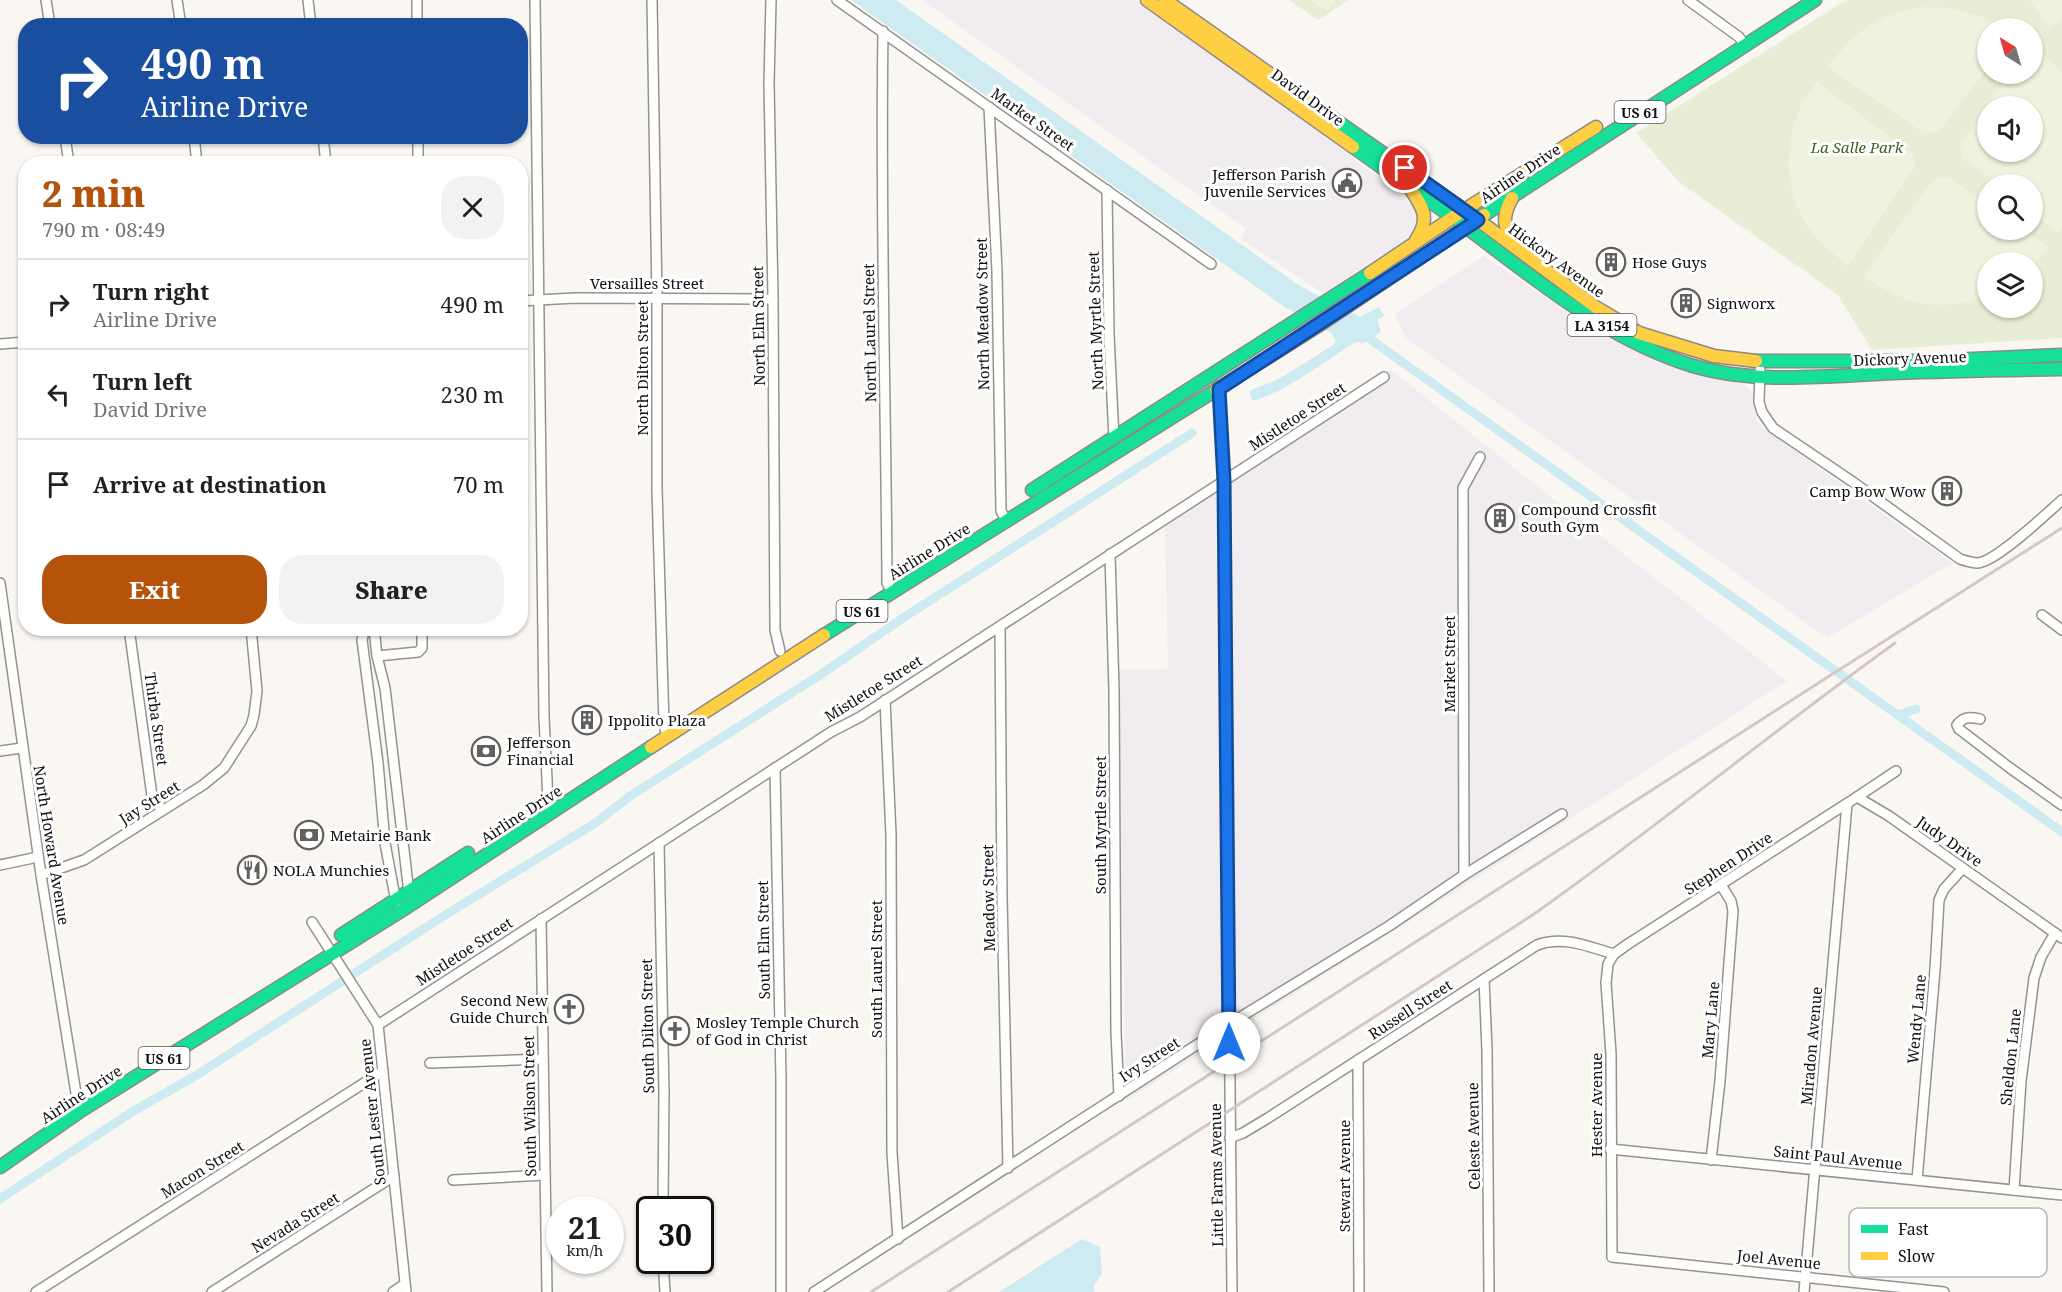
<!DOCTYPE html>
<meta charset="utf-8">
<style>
:root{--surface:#fff;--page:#f2f2f2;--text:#202124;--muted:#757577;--line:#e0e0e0;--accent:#b45309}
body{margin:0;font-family:"Noto Serif",serif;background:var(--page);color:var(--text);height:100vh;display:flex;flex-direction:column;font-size:22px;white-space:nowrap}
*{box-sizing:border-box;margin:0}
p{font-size:20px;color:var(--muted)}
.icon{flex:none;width:33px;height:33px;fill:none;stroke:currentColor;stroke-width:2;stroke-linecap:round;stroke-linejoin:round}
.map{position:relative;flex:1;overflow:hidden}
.panel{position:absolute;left:18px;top:156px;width:510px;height:480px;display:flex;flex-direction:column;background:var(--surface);border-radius:24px;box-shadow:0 2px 4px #0004}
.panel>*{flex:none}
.banner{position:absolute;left:18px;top:18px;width:510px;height:126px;border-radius:24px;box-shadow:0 2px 4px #0004;background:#1a4fa0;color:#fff;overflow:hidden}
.needle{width:39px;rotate:323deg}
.fabs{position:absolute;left:1977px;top:18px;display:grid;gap:12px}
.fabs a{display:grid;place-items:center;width:66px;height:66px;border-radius:50%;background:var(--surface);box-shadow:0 2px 4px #0004;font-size:30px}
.speed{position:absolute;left:546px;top:1196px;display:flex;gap:12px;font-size:30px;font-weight:700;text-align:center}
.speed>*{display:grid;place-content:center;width:78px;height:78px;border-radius:50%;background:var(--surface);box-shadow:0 2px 4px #0004;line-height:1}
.speed small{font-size:15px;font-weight:400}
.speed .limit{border:3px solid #111;border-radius:9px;background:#fff;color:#111}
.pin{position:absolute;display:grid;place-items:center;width:51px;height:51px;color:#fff;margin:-26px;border:3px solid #fff;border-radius:50%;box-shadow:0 2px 6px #0007}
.me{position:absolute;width:66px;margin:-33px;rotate:0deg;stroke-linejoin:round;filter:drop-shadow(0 0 4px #0008)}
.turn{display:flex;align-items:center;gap:21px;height:126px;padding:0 24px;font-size:27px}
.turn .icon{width:78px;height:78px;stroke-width:2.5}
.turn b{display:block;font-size:42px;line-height:51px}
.round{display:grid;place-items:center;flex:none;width:63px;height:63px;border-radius:24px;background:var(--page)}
.head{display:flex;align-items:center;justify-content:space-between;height:102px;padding:0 24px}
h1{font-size:36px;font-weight:800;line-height:45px;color:var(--accent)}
.primary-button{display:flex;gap:12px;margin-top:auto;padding:12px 24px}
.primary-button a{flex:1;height:69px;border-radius:24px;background:var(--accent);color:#fff;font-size:24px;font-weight:800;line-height:69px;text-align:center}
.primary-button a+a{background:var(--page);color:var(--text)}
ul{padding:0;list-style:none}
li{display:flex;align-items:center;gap:18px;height:90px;padding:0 24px;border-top:2px solid var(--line)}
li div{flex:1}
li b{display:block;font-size:22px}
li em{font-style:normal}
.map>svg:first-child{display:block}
</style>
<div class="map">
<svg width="2062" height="1292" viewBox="0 0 2062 1292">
<rect width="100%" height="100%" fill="#faf7f3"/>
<g fill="#f1ecef">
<path d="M922,0H1135L1332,141L1414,207L1421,218L1411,237L1323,293L1241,239L1246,229Z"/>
<path d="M1484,256L1584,323L1616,341L1669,363L1741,382L1749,388L1753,394L1754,413L1758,423L1767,431L1952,563L1827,638L1406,338L1395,314Z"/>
<path d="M1390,369L1557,502L1787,681L1126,1101L1118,670L1168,669L1165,514Z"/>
</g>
<g fill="#e8edd5" fill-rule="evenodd">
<path d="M1289,0H1349L1318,20Z"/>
<path d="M1846,0H2062V338L1872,350L1838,295L1678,181L1636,133ZM1988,28H2032V74H1988ZM1988,106H2032V152H1988ZM1988,184H2032V230H1988ZM1988,262H2032V308H1988Z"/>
</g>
<g fill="#f0f2df" fill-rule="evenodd">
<path d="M1311,0H1335L1327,11Z"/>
<path d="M2030,0H2062V20L2049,29Z"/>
<path d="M1923,7C1957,8 1974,11 2003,28H1988L1987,69L1939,131L1925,134L1828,67C1858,28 1875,16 1923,7Z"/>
<path d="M2033,46L2052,61L2062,73V227L2059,233L2033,212L2032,184H1997L1963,158L1960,145L2009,74H2032ZM2032,106V152H1988V106Z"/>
<path d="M1817,82L1914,155L1915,166L1848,266C1836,256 1824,247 1814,235C1785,200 1782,149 1800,109C1804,99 1812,90 1817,82Z"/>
<path d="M1948,177L1987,204L1988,230H2024L2049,247L2033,265L2032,262H1988L1987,295C1936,314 1909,304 1863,277L1933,179Z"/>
</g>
<g fill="#cdebf1">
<path d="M851,0H896L1300,286L1360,317L1379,307L1384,316L1377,320L1381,332L1362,344L1358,342C1348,345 1342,351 1333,357C1308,373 1281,393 1253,401L1249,391L1279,379L1333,345L1336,341L1331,333L1286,308Z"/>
<path d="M1082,1239L1100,1247L1102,1274L1094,1286V1292H999Z"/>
</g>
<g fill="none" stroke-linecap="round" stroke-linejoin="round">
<g stroke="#cdebf1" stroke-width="9">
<path d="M1360,332L2062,832"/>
<path d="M1897,715L1916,709"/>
<path d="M0,1199L135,1110L192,1078L442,917L597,822L630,796L820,675L906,616L1192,433"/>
</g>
<g stroke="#949391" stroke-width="12">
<g id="street">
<path d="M46,0L50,26"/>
<path d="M177,0L181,26"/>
<path d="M308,0L311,26"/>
<path d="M417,0V26"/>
<path d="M535,0L544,717L548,801L551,811"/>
<path d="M652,0L657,298V489L664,725L667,736"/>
<path d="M771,0L769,83L773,299L775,630L780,651"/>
<path d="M837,0L1211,264"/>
<path d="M1688,0L1739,37L1745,45"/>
<path d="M883,31C880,215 886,399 887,583L892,592"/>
<path d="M989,107L997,271L1001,511L1006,520"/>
<path d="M65,136L69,164"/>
<path d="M194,136L197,164"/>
<path d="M323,136L326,164"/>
<path d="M418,136V164"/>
<path d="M1107,190L1109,335L1114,439"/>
<path d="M520,301L575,298L773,299"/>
<path d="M0,344L26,342"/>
<path d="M1760,370L1759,402L1762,412L1773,428L1853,482L1960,559C1966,561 1972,563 1978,563C1997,561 2046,514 2062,500"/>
<path d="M1218,386L1224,481L1232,1292"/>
<path d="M1110,554L1114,690L1116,1033L1119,1096"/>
<path d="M0,583L41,875L79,1112"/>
<path d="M2042,615L2062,630"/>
<path d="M1000,627L1002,897L1008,1168"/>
<path d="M129,628L152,796L162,810"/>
<path d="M365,628L362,640L378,763L385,843L396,902"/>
<path d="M374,628L377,656L385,688L409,893"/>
<path d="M377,656L418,652L422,648V628"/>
<path d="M885,700L891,835L892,1153L898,1239"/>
<path d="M1980,719C1971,717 1964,716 1957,725L1959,729L2010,768L2062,805"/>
<path d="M0,751L22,748"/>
<path d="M775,768L781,1080V1292"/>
<path d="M1896,771L1857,797L1889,816L2062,938"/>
<path d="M1857,797L1628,944L1614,954L1608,964L1606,983L1611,1054L1612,1257L1944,1292"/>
<path d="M659,843L664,1092L663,1209"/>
<path d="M0,865L38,857"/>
<path d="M41,875L84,860L203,785L224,768L251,726L254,715L257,691L251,628"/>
<path d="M1464,875L1463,488L1480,457"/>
<path d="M541,919L547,1292"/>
<path d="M312,922L378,1025L406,1292"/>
<path d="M1484,979L1487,1050L1489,1292"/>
<path d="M378,1025L831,732L860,717L1384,377"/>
<path d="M1358,1060L1359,1292"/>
<path d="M430,1063L543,1059"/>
<path d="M1230,1138L1243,1133L1268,1118L1537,945C1564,935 1589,947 1614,954"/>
<path d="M1610,1149L2062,1195"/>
<path d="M1711,1160L1720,1081L1733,911L1731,901L1721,885"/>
<path d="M453,1180L545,1175"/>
<path d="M1917,1180L1935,970L1939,900L1944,889L1963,868"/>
<path d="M2014,1190L2021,1081L2034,978L2041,957L2055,933"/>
<path d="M663,1260L665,1292"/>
<path d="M36,1292L383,1071"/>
<path d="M212,1292L394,1176"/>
<path d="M393,1292L405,1284"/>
<path d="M814,1292L1229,1024L1389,926L1464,875L1562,814"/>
<path d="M1804,1292L1847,804"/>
</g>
</g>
<g stroke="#8b8a88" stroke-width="15">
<g id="fast">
<path d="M1334,119L1464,210"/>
<path d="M1353,147L1452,217"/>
<path d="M1484,215L1815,0"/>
<path d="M1459,222C1532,276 1602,337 1690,365C1755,385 1827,376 1894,373C1950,371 2006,370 2062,369"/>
<path d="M1756,361H1929L2062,355"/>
<path d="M1032,490L1370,273"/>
<path d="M824,635L1216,390"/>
<path d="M341,935L468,853"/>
<path d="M0,1167L79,1112L401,911L651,747"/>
</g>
</g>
<g stroke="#8b8a88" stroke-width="15">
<g id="slow">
<path d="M1147,0L1353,147"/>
<path d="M1165,0L1334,119"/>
<path d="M1410,188C1423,208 1431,218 1416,240"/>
<path d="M1512,198C1498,223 1507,231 1522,252"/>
<path d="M1470,214L1597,308L1639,333L1714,356L1756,361"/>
<path d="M1370,273L1464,210L1596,127"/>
<path d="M1216,390L1318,326L1484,215"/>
<path d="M651,747L824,635"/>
</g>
</g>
<use href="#street" stroke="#fefefd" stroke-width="9"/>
<use href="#fast" stroke="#16e098" stroke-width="12"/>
<use href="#slow" stroke="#ffcf43" stroke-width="12"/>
<g stroke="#d5c7c9" stroke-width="3">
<path d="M871,1292L1820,682L2062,528"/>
<path d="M948,1292L1534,914C1657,827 1773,731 1895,643"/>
</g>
</g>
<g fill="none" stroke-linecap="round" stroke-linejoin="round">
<g stroke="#114b97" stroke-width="15">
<path id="route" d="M1229,1043L1224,481L1219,389L1478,220L1405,168"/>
</g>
<use href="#route" stroke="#1a73e8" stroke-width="10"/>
</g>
<defs>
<g id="civic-ring" transform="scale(1.5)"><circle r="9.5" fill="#fff" stroke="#61605e" stroke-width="1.5"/><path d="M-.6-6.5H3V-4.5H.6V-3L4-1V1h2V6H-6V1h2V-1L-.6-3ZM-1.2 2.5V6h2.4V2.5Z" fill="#61605e"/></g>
<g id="building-ring" transform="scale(1.5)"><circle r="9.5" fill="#fff" stroke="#61605e" stroke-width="1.5"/><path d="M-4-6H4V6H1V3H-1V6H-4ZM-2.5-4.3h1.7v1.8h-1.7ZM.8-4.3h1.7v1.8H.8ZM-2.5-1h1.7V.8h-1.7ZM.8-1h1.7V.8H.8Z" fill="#61605e"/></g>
<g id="bank-ring" transform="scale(1.5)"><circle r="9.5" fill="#fff" stroke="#61605e" stroke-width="1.5"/><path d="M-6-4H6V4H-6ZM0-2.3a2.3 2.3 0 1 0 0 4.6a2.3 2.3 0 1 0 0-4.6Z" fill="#61605e"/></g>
<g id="restaurant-ring" transform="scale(1.5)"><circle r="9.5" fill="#fff" stroke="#61605e" stroke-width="1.5"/><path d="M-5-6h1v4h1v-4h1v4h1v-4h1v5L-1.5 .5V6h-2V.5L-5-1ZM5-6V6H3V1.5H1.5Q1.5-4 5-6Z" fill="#61605e"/></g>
<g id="church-ring" transform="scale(1.5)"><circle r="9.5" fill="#fff" stroke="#61605e" stroke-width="1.5"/><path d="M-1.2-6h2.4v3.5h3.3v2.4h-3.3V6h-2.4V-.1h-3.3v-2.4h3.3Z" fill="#61605e"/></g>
</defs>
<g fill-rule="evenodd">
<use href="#civic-ring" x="1347" y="183"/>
<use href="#building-ring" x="1611" y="262"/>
<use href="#building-ring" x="1686" y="303"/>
<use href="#building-ring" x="1947" y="491"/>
<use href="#building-ring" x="1500" y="518"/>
<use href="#building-ring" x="587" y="720"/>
<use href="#bank-ring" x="486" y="751"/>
<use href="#bank-ring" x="309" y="835"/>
<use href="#restaurant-ring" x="252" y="870"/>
<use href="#church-ring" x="569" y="1009"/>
<use href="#church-ring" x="675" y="1031"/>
</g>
<g text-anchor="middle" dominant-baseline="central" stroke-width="6" stroke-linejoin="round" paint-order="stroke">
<g fill="#fff" stroke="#565656" stroke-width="1.5">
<rect x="1614.5" y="101" width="51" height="22" rx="4.5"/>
<rect x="1567.5" y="314" width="69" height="22" rx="4.5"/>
<rect x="836.5" y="600" width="51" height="22" rx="4.5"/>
<rect x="138.5" y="1047" width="51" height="22" rx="4.5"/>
</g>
<g font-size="14" font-weight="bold" fill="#0e0e0e">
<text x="1640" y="112">US 61</text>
<text x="1602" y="325">LA 3154</text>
<text x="862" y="611">US 61</text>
<text x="164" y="1058">US 61</text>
</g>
<g font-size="15" fill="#0e0e0e" stroke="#fff">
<text transform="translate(1308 97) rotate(36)">David Drive</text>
<text transform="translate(1033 119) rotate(35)">Market Street</text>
<text transform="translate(1520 173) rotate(-34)">Airline Drive</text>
<text transform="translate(1557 260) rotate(36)">Hickory Avenue</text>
<text x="647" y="283">Versailles Street</text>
<text transform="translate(982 314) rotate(-91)">North Meadow Street</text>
<text transform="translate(1095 321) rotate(-92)">North Myrtle Street</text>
<text transform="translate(758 326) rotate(-91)">North Elm Street</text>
<text transform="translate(869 333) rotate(-91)">North Laurel Street</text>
<text transform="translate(1910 358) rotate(-2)">Dickory Avenue</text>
<text transform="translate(642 368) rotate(-90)">North Dilton Street</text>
<text transform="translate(1297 416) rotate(-33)">Mistletoe Street</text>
<text transform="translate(929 551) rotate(-32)">Airline Drive</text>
<text transform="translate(1449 664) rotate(-90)">Market Street</text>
<text transform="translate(873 688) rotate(-32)">Mistletoe Street</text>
<text transform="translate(157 719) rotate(82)">Thirba Street</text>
<text transform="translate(149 802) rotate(-32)">Jay Street</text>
<text transform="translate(521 814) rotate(-33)">Airline Drive</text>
<text transform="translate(1100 825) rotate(-90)">South Myrtle Street</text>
<text transform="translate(1950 841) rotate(35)">Judy Drive</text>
<text transform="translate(52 845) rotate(81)">North Howard Avenue</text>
<text transform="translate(1728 863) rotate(-33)">Stephen Drive</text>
<text transform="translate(988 898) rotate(-91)">Meadow Street</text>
<text transform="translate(763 940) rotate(-91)">South Elm Street</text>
<text transform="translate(464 951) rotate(-33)">Mistletoe Street</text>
<text transform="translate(876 969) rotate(-90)">South Laurel Street</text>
<text transform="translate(1410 1009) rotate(-33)">Russell Street</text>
<text transform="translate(1916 1019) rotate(-85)">Wendy Lane</text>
<text transform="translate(1710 1020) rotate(-85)">Mary Lane</text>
<text transform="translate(647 1026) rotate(-91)">South Dilton Street</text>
<text transform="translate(1811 1046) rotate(-85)">Miradon Avenue</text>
<text transform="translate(2010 1057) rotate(-84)">Sheldon Lane</text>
<text transform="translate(1149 1059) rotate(-33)">Ivy Street</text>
<text transform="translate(81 1094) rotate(-33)">Airline Drive</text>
<text transform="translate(1596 1105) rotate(-90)">Hester Avenue</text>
<text transform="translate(529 1106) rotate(-91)">South Wilson Street</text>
<text transform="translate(372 1112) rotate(-96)">South Lester Avenue</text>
<text transform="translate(1473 1136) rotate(-91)">Celeste Avenue</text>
<text transform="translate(1838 1157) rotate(6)">Saint Paul Avenue</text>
<text transform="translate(202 1169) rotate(-32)">Macon Street</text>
<text transform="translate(1216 1175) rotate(-91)">Little Farms Avenue</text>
<text transform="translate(1344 1176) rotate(-90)">Stewart Avenue</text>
<text transform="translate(295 1222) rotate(-32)">Nevada Street</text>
<text transform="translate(1779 1259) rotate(6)">Joel Avenue</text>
</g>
<g font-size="15" font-style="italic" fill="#3c5f25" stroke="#fff">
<text x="1857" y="147">La Salle Park</text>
</g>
<g font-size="15" fill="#0e0e0e" stroke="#fff" text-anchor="start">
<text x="1326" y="174" text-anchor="end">Jefferson Parish<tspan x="1326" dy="17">Juvenile Services</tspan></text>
<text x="1632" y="262">Hose Guys</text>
<text x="1707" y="303">Signworx</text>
<text x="1926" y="491" text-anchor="end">Camp Bow Wow</text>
<text x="1521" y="509">Compound Crossfit<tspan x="1521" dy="17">South Gym</tspan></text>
<text x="608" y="720">Ippolito Plaza</text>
<text x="507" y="742">Jefferson<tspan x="507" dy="17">Financial</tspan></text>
<text x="330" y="835">Metairie Bank</text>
<text x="273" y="870">NOLA Munchies</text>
<text x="548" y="1000" text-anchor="end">Second New<tspan x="548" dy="17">Guide Church</tspan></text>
<text x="696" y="1022">Mosley Temple Church<tspan x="696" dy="17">of God in Christ</tspan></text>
</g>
</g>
<rect x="1849" y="1208" width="198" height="69" rx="9" fill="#fff" stroke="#b7b7b7" stroke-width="1.5"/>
<rect x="1861" y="1225" width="27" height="8" fill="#16e098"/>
<rect x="1861" y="1252" width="27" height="8" fill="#ffcf43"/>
<g font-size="16" fill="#0e0e0e">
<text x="1898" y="1235">Fast</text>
<text x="1898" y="1262">Slow</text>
</g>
</svg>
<div class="fabs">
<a><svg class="needle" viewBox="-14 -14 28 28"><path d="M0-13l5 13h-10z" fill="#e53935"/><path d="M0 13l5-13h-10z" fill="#757577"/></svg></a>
<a><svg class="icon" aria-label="sound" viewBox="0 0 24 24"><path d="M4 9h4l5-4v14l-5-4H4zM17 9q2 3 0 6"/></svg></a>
<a><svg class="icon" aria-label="search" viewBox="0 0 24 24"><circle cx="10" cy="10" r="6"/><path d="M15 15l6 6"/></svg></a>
<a><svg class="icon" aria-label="layers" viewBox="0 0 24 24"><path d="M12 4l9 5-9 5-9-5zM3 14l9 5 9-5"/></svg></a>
</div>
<div class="speed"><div>21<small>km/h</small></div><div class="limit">30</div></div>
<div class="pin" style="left:1405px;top:168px;background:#d93025"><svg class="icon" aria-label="arrive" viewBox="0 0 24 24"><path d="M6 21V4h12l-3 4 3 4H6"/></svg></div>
<svg class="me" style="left:1229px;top:1043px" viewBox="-20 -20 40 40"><circle r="19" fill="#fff"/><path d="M0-13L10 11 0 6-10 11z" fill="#1a73e8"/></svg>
<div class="banner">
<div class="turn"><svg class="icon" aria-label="right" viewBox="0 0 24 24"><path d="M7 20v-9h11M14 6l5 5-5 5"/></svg><div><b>490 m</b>Airline Drive</div></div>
</div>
<section class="panel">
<div class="head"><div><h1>2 min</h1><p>790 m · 08:49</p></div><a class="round"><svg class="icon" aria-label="close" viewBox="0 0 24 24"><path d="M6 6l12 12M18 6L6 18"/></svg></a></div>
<ul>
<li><svg class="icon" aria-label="right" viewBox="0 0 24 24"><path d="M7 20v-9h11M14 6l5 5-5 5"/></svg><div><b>Turn right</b><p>Airline Drive</p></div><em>490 m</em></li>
<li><svg class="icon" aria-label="left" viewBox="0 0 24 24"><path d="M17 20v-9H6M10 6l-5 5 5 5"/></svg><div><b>Turn left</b><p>David Drive</p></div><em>230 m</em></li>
<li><svg class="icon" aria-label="arrive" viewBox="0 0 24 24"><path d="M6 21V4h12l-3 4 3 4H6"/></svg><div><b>Arrive at destination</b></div><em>70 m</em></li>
</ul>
<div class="primary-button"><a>Exit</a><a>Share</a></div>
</section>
</div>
